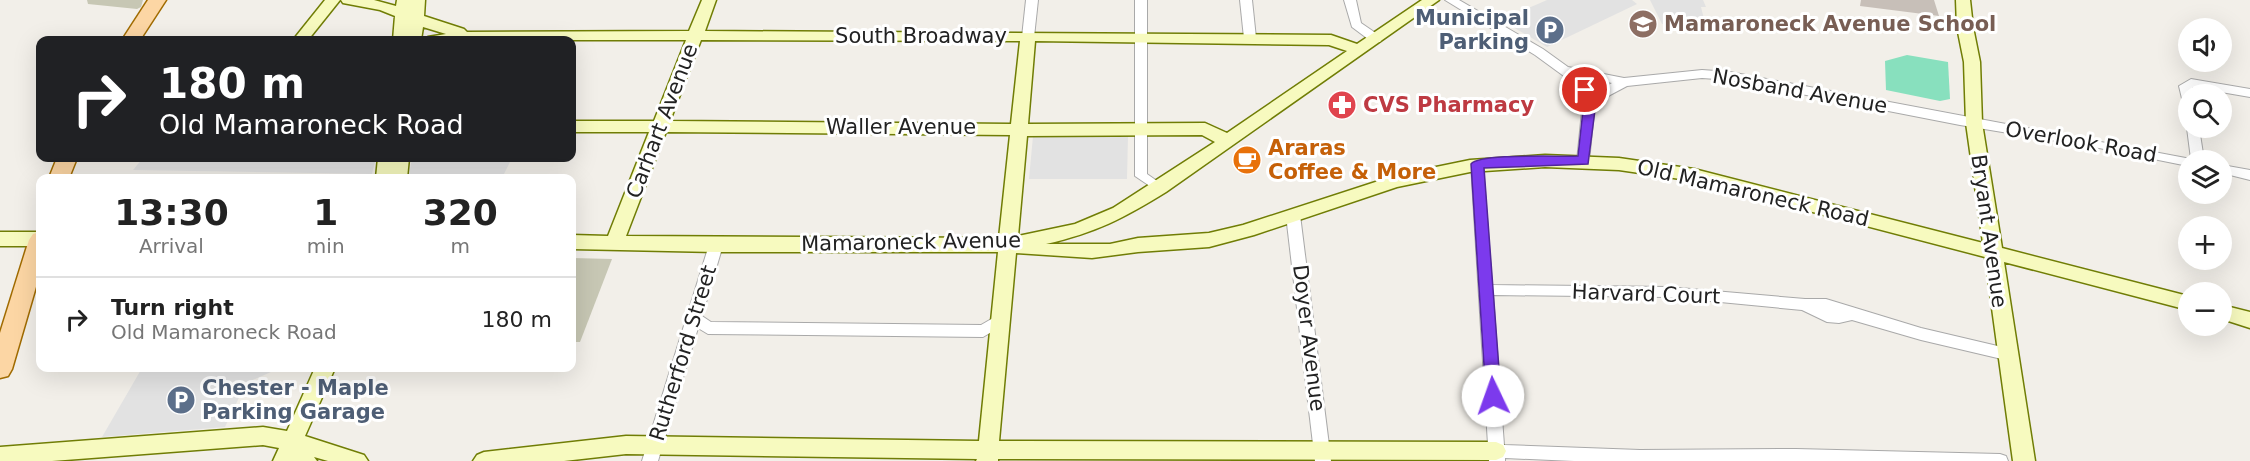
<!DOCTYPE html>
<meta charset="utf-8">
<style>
:root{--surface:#fff;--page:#f2f2f2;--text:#222;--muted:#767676;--line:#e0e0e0}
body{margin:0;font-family:"DejaVu Sans",sans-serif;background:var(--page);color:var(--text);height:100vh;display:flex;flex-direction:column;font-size:22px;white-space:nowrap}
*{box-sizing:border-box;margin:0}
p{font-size:20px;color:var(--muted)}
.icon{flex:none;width:33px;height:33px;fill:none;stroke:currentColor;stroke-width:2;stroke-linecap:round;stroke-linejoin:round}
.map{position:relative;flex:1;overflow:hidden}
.details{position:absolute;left:36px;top:174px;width:540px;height:198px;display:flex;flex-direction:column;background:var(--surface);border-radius:12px;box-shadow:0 6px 24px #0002}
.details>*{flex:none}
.banner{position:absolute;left:36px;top:36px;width:540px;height:126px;border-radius:12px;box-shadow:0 6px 24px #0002;background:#202124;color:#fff;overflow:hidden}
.buttons{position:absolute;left:2178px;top:18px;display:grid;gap:12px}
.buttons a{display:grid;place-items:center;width:54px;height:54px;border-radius:50%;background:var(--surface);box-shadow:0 6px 24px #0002;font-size:30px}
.pin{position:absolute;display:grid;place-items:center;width:51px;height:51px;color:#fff;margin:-26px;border:3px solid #fff;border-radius:50%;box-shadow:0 2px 6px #0007}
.me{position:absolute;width:66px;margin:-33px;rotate:357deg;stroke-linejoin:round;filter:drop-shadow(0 0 4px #0008)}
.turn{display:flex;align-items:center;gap:21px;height:126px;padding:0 24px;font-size:27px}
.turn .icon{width:78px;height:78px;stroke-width:2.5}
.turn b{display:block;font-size:42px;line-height:51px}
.eta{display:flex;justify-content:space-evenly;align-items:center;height:102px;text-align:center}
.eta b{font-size:36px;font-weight:700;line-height:42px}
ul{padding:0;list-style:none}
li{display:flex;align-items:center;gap:18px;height:84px;padding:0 24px;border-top:2px solid var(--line)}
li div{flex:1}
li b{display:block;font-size:22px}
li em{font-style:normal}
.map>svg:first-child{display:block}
</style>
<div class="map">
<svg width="2250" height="461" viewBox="0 0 2250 461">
<rect width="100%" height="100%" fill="#f2efe9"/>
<g fill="#c7c7b4">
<path d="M87,0H143L141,7L137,9L88,4Z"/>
<path d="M572,258L612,259L580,342H572Z"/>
</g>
<path fill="#88e0be" d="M1907,55L1948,62L1950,99L1940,101L1886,90L1885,61Z"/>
<g fill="#e2e2e2">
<path d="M1547,0H1632L1637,4L1547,47L1501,20Z"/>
<path d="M1650,0H1703L1706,7H1701L1705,23L1662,24Z"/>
<path d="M1033,136H1128L1127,179H1029Z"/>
<path d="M143,158H376L372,174L133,170Z"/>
<path d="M412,158H512L502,178H478L479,175H409Z"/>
<path d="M142,368H280L246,383L225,427L102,437Z"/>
</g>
<path fill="#c7bfb8" d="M1861,0H1934L1939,16L1860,6Z"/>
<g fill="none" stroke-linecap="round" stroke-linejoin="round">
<g stroke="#a9a9a9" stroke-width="2">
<g id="street">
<path d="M1026,0H1038L1034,37L1028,41L1022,37Z"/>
<path d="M1135,0H1147V174L1167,188L1160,193L1135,176Z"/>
<path d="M1240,0H1252L1256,38L1254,41L1250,42L1244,38Z"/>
<path d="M1344,0H1356L1361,23L1380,36L1382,39L1380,42H1372L1352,27Z"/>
<path d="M1445,0H1459L1543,49L1568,67L1624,78L1702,70L1730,72L2191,159L2187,128L2188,125V128H2199L2204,160H2188V166L2099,148L1960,125L1730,80L1702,78L1627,86L1595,103L1589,161L1583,165L1577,161L1583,101L1572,82L1535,55ZM1581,77L1612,83L1591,95Z"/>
<path d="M2191,79L2250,89V97L2192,87V94H2188V108L2184,107L2179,86Z"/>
<path d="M1477,160L1483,164L1492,285L1668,287L1805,299H1826L1921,328L2006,348L2011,350L2013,354L2011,358L2006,360L1921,340L1852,320L1839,323L1827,322L1802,310L1668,297L1493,295L1504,445L1640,450L1796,449L2000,454L2006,456L2008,461H1574L1505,458V461H1489L1471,164Z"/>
<path d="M2222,165L2250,170V180L2222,173Z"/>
<path d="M1293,210L1300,215L1331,461H1315L1286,215Z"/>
<path d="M716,240L723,245L702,316L711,322L981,325L1000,314L1005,316L1007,320L1005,324L983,337L708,334L698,328L658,461H642L709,245Z"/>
</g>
</g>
<g stroke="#707d05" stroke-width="3">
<g id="secondary">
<path d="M325,0H340L308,40H293Z"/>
<path d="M341,0H374L396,6L397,0H425L424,16L464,29L467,32L689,31L702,0H716L705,31L1331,35L1357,44L1422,0H1439L1166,192C1124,218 1095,233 1046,244H1110L1138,238L1209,233L1243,225L1397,175L1470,160L1545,155L1619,158L1694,169L1983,243L1966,123L1964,62L1957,27L1956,0H1970L1973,27L1980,62L1982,123L2002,248L2188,296V310L2004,262L2035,461H2013L1985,257L1694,181L1619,170L1545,167L1470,172L1397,187L1254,235L1209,247L1138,252L1092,258L1016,253L999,441L1496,442L1503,445L1506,451L1503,457L1496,460L998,459V461H976L977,459L626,454L564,461H473L477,455L484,452L626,436L979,441L998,252H716L572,249V235L608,236L649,132H572V121H654L686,40H426L428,37L446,34L423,27L421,40H393L395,16L380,10L343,3ZM701,40L1020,41L1011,124L670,121ZM1035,41L1329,45L1347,51L1227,133L1205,123L1028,124ZM666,132L1010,135L999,238L626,236ZM1202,135L1215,142L1113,208L1075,224L1018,236L1027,136Z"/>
<path d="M378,158H409L407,178H376Z"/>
<rect x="0" y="232" width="40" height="14"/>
<path d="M2222,305L2250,312V328L2222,319Z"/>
<path d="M315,368H335L305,436L364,455L368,461H328L314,457L317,461H273L279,448L263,445L52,461H0V447L263,427L287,431Z"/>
</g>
</g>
<g stroke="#a06b00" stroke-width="3">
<g id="primary">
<path d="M148,0H166L140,40H122Z"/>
<path d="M57,158H77L69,178H49Z"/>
<path d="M40,232V273L12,369L8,376L0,378V333L29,240L33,234Z"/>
</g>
</g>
<use href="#street" fill="#fff" fill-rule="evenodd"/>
<use href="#secondary" fill="#f7fabf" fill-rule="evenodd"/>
<use href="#primary" fill="#fcd6a4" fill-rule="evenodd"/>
</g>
<path fill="#7c3aed" stroke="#51269a" stroke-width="1.5" d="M1585,86L1591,90L1595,110L1588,164L1484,168L1501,396L1499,400L1493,402L1488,400L1486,396L1471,164C1480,153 1560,157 1578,156L1583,110L1579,90Z"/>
<defs>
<g id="school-disc" transform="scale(1.5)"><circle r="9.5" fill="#8d6e63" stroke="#fff"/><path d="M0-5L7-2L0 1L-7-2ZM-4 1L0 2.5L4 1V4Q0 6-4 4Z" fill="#fff"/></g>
<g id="parking-disc" transform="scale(1.5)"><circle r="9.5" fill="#5c6f8a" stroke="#fff"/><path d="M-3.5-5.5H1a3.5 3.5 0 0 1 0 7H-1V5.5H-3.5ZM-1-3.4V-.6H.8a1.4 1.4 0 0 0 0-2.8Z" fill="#fff"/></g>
<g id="pharmacy-disc" transform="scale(1.5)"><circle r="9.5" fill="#e0444e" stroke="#fff"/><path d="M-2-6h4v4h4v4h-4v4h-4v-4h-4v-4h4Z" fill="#fff"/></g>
<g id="cafe-disc" transform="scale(1.5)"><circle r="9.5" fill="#e8710a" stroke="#fff"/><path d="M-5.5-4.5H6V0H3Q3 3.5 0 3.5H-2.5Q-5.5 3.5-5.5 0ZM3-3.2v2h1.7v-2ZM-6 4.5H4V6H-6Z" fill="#fff"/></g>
</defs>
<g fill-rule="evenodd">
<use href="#school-disc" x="1643" y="24"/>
<use href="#parking-disc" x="1550" y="30"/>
<use href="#pharmacy-disc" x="1342" y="105"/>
<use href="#cafe-disc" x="1247" y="160"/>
<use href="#parking-disc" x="181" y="400"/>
</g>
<g text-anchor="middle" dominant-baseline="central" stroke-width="6" stroke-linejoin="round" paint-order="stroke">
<g font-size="21" font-weight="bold" fill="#4e5e75" stroke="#fff" text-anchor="end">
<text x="1529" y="18">Municipal<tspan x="1529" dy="24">Parking</tspan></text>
<text x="202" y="388" text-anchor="start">Chester - Maple<tspan x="202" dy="24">Parking Garage</tspan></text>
</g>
<g font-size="21" font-weight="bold" fill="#785e54" stroke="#fff" text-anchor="start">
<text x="1664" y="24">Mamaroneck Avenue School</text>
</g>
<g font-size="21" fill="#222" stroke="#fff">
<text x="921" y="36">South Broadway</text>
<text transform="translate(1800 91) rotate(10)">Nosband Avenue</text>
<text transform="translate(662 121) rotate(-69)">Carhart Avenue</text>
<text x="901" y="127">Waller Avenue</text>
<text transform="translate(2081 142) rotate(10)">Overlook Road</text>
<text transform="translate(1753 193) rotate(13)">Old Mamaroneck Road</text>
<text transform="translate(1989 231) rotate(82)">Bryant Avenue</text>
<text transform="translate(911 242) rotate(-1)">Mamaroneck Avenue</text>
<text transform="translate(1646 294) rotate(2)">Harvard Court</text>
<text transform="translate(1309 338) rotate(83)">Doyer Avenue</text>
<text transform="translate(683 353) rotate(-73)">Rutherford Street</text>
</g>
<g font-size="21" font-weight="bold" fill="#be3a42" stroke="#fff" text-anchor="start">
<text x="1363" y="105">CVS Pharmacy</text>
</g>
<g font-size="21" font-weight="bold" fill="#c56008" stroke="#fff" text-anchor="start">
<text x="1268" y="148">Araras<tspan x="1268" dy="24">Coffee &amp; More</tspan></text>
</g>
</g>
</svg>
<div class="buttons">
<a><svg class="icon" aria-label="sound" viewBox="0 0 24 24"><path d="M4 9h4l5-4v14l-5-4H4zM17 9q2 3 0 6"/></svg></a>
<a><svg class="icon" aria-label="search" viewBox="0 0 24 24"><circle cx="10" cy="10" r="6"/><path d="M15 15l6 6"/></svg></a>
<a><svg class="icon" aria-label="layers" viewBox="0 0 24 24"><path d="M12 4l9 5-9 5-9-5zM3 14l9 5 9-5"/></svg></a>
<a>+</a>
<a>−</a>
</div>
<div class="pin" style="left:1585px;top:90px;background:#d93025"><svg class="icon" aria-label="arrive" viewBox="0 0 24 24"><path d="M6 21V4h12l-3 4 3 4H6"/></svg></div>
<svg class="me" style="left:1493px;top:396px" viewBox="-20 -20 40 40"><circle r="19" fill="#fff"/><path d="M0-13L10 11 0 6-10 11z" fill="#7c3aed"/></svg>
<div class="banner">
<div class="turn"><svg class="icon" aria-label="right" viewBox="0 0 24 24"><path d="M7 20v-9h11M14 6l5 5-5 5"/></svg><div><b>180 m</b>Old Mamaroneck Road</div></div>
</div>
<section class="details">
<div class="eta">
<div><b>13:30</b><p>Arrival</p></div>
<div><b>1</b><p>min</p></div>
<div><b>320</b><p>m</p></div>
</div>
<ul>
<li><svg class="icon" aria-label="right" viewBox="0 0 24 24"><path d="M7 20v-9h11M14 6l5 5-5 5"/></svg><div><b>Turn right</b><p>Old Mamaroneck Road</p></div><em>180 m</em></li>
</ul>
</section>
</div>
